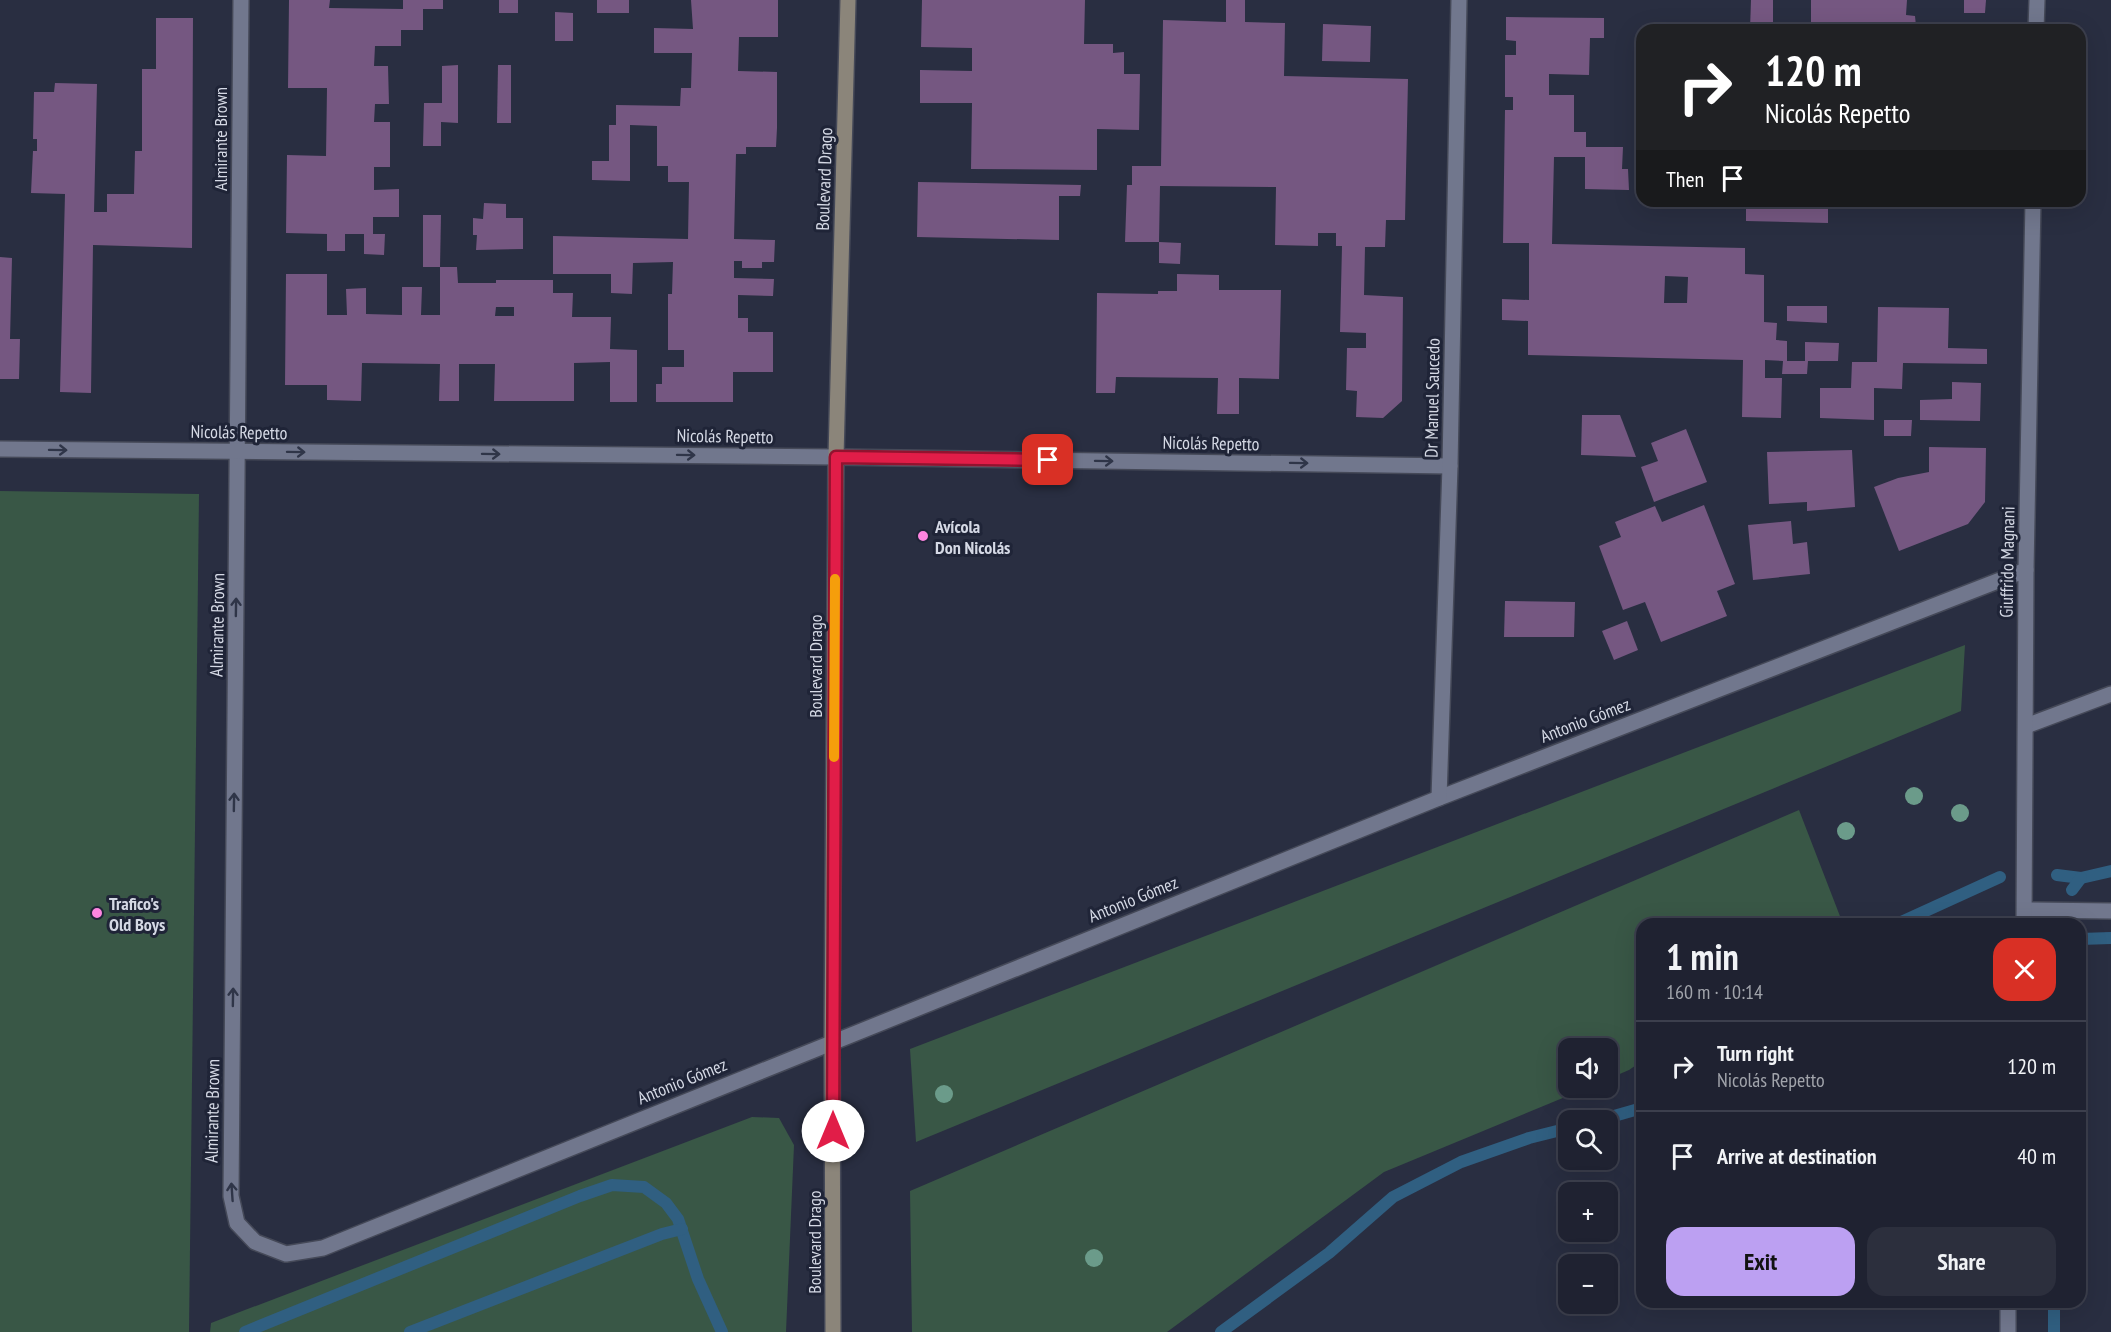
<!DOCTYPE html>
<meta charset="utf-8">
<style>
:root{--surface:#1f2231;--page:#2c2f3d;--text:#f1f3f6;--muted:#a1a4ab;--line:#3c3f4d;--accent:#bca0f2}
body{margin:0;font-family:"PT Sans Narrow",sans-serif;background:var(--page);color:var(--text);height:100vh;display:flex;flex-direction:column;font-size:22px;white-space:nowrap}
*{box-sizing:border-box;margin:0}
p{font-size:20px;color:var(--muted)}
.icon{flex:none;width:33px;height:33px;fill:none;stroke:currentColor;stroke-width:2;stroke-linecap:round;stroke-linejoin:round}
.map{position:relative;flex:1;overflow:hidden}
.drawer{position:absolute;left:1636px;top:918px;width:450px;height:390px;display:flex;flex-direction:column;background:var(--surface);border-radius:18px;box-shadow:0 6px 24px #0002,0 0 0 2px var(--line)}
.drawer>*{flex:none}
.hud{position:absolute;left:1636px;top:24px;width:450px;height:183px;border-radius:18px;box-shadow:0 6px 24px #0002,0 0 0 2px var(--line);background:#202124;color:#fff;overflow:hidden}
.tools{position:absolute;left:1558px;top:1038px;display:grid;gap:12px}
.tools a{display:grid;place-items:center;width:60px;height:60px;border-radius:12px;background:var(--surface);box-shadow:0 6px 24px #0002,0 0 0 2px var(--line);font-size:30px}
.pin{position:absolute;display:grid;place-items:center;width:51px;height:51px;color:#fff;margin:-26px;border-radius:12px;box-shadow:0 3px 9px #0006}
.me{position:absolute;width:66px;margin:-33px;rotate:0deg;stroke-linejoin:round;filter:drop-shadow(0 0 4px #0008)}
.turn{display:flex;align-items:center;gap:21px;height:126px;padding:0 30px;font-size:27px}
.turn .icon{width:78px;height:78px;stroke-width:2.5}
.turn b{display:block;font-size:42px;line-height:51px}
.then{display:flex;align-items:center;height:57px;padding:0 30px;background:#0003;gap:12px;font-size:22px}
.round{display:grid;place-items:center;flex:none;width:63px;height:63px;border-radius:18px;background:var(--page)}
.head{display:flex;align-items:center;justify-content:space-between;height:102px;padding:0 30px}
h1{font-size:36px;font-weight:800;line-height:45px}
.action{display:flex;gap:12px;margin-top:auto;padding:12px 30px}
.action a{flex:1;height:69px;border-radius:18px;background:var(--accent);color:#111;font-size:24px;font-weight:800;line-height:69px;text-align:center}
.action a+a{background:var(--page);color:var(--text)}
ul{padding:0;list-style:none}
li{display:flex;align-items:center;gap:18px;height:90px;padding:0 30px;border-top:2px solid var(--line)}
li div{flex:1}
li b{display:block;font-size:22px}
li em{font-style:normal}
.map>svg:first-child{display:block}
</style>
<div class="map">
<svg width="2111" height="1332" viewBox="0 0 2111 1332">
<rect width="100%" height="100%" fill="#292e41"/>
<g fill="#395746">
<path d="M0,491L199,494L189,1332H0Z"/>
<path d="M1965,645L1961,711L916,1142L910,1049Z"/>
<path d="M1799,810L1843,924H1642V1061L1629,1070L1608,1079V1048H1569V1088H1587L1384,1172L1167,1332H912L910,1191Z"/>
<path d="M752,1117L779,1118L794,1145L786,1332H210L211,1323Z"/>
</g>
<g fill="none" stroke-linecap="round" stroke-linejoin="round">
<g stroke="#305f81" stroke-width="12">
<path d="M2057,875L2081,878L2111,871"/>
<path d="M2072,890L2081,878"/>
<path d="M1897,924L2000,877"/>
<path d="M2080,939L2111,938"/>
<path d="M1600,1120L1642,1108"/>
<path d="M245,1332L580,1196L612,1185L644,1187L666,1203L678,1219L698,1279L722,1332"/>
<path d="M410,1332L662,1234L682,1229"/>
<path d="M1221,1332L1329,1253L1393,1197L1461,1162L1529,1138L1569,1128"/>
<path d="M2054,1332V1302"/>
</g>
</g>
<g fill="#755781" fill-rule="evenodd">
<path d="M289,0H330L329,8L403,9V0H443V9H423V30H401V46H375L374,66H388L389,104H375L374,122H390V167H374V190L399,189V217H373V234H385L384,255L364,254V234H345V251H327V234L286,233L287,155L326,156L327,88H288Z"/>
<rect x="499" y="0" width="19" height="13"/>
<rect x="597" y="0" width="32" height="13"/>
<path d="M691,0H778V37H739L738,71L777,72V128L776,147H746V154H736L734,239L775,240L774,262H762V268H742V261H734V278L774,279L773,296L738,295V318H748V332H773V372H733V402H656V384H662V367H684V350H668V294H672L673,262L633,263L632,294L611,293V274H553V236L688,239L689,182H668V166H657V126L630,125V181L592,180V161H609V125H616V105L680,106L681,88H691L692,53H654V28L693,29Z"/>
<path d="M922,0H1085L1084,44H1113V53L1124,52V74H1140L1139,130L1097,129V170L971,169L972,103H920V70L972,71V48L921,47Z"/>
<path d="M1226,0H1245V22L1285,23L1284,76L1408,79L1405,220H1386L1385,247H1365L1364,295L1403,297L1402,401L1383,418L1356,417L1357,391L1346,390L1347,348H1366V333L1340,332L1342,246H1336V233H1318V246L1275,245L1276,187L1160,186L1159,242H1125L1127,185H1132V166H1161L1163,20L1226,22Z"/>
<path d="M1751,0H1773V30H1750Z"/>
<path d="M1811,0H1907L1906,15L1915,16L1916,26L1978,27V30H1911V25L1827,24V30H1811Z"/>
<path d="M1964,0H1986L1985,13H1964Z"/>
<path d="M555,12L573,13V41H555Z"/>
<path d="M1506,17L1604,18V38H1590L1589,75L1549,74V95H1574V132H1586V147H1623L1622,169H1628L1629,190L1585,189V157H1554L1552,244L1745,248V274L1764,275V322L1777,323L1776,340L1787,341V361H1805V342L1839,343L1838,361H1808L1807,374H1782L1783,361L1765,360V378H1782L1781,418L1742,417L1743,360L1528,355V321L1502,320V299L1529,300V243H1503L1505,110H1513V97H1505V55H1516V41L1506,40ZM1665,276L1688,277L1687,303H1664Z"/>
<path d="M156,18H193L192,248L93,245L91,393L60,392L65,194L31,193L33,151H37V139H33L34,92H54L55,83L97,84L94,212H107V194H134L135,151H142V69H156Z"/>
<path d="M1323,24L1371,26L1370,62L1322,61Z"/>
<path d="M458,65V123L441,122V146H423L424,103H442V66Z"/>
<path d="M498,65H511V123H497Z"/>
<path d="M918,182L1081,185L1080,196H1059V240L917,237Z"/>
<path d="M1746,201H1828V223L1746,221Z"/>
<path d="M484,203L506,204V218H523V249L476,250L477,235H473V218L483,219Z"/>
<path d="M423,215H441L440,267H423Z"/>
<path d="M1159,242L1181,243L1180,264L1159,263Z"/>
<path d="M0,257L12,258L10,339H20L19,379H0Z"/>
<path d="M440,267H457L458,283H496V280H553V293H573L572,317H611L610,349L637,350V402H610V362L574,363V401H494L495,364H459V401H439L440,364L362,363L361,401L327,400V385H285L286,274H327V315H347L346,289L366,288V314L402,315V287H422L421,315H440ZM496,307H514V316H495Z"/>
<path d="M1177,274L1219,275V290H1281L1279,379L1239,378V414H1217L1218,378L1116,377L1115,393H1096L1097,293L1158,294V291H1177Z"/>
<path d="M1787,306H1827V323L1787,321Z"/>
<path d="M1878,307L1949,308L1948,348L1987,349V364L1903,363L1902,389L1874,388V420L1820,418V388H1851L1852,362H1877Z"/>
<path d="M1952,382L1981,383L1980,421L1920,420V400L1952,399Z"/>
<path d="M1582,415H1620L1636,457L1581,455Z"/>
<path d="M1884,420H1912L1911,436H1884Z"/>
<path d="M1686,429L1707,482L1654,502L1641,467L1658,461L1651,443Z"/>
<path d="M1929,447L1986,448L1985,502L1968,524L1899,551L1874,487L1898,478L1929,472Z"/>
<path d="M1852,450L1855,507L1807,511V502L1769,504L1767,452Z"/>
<path d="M1704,505L1735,584L1717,591L1727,616L1661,642L1645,602L1623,610L1599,546L1621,537L1615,522L1655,506L1662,522Z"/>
<path d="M1791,521L1793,544L1807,542L1810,574L1753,580L1748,525Z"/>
<path d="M1505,601L1575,602L1574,637H1504Z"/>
<path d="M1627,621L1638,650L1614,660L1602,631Z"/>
</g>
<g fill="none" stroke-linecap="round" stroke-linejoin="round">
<g stroke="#454958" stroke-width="18">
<g id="minor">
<path d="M241,0L231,1196L237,1223L255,1242L286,1254L323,1248L1439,798L2026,570"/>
<path d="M2036,30L2037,0"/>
<path d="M0,449L836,457L1450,466"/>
<path d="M2026,726L2111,694"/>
<path d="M1439,798L1450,466L1459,0"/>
<path d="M2025,910L2111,911"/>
<path d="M2024,924L2026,570L2033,201"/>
<path d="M2008,1332V1302"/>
</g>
</g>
<g stroke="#454958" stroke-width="18">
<path id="secondary" d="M833,1332L832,1041L836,457L848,0"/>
</g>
<use href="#minor" stroke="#71778d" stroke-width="15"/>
<use href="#secondary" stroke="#8b857a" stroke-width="15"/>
</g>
<g fill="#6b9b8a">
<circle cx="1914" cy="796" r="9"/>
<circle cx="1960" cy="813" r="9"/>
<circle cx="1846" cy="831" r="9"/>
<circle cx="944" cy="1094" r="9"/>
<circle cx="1094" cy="1258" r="9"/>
</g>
<defs><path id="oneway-shaft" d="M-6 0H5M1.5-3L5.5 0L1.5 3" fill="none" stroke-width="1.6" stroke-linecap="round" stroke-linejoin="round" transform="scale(1.5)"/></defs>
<g stroke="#2f3548">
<use href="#oneway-shaft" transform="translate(58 450) rotate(1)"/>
<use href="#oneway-shaft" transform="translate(296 452) rotate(1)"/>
<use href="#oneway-shaft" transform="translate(491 454) rotate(1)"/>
<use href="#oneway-shaft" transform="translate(686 455) rotate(1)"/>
<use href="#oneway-shaft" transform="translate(1104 461) rotate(1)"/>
<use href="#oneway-shaft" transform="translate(1299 463) rotate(1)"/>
<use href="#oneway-shaft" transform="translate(236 607) rotate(-89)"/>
<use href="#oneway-shaft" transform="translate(234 802) rotate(-89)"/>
<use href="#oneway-shaft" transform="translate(233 997) rotate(-89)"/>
<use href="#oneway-shaft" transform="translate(232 1192) rotate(-94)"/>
</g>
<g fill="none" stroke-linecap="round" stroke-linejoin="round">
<g stroke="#92132f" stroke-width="15">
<path id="route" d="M833,1131L836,457L1048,460"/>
</g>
<use href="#route" stroke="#e11d48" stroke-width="10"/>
<path stroke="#f59e0b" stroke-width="10" d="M834,757L835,579"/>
</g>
<g fill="#fe85e0" stroke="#1f2437" stroke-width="2">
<circle cx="923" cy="536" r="6"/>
<circle cx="97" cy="913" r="6"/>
</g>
<g text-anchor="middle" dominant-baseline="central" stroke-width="6" stroke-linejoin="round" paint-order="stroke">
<g font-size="18" fill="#d5d9e5" stroke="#1f2437">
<text transform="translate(220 139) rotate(-90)">Almirante Brown</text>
<text transform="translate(824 179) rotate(-88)">Boulevard Drago</text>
<text transform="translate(1432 398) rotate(-89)">Dr Manuel Saucedo</text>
<text transform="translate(239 432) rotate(1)">Nicolás Repetto</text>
<text transform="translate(725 436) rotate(1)">Nicolás Repetto</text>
<text transform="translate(1211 443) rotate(1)">Nicolás Repetto</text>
<text transform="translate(2007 562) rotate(-89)">Giuffrido Magnani</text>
<text transform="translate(217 625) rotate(-89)">Almirante Brown</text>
<text transform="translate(815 666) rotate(-90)">Boulevard Drago</text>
<text transform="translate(1585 720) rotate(-21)">Antonio Gómez</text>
<text transform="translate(1133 899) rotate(-22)">Antonio Gómez</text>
<text transform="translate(682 1081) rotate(-22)">Antonio Gómez</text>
<text transform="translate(212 1111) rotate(-89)">Almirante Brown</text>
<text transform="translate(814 1242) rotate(-90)">Boulevard Drago</text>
</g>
<g font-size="18" font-weight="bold" fill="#d5d9e5" stroke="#1f2437" text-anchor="start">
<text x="935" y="526">Avícola<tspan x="935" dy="21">Don Nicolás</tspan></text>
<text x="109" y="903">Trafico's<tspan x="109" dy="21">Old Boys</tspan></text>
</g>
</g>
</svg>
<div class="tools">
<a><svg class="icon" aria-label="sound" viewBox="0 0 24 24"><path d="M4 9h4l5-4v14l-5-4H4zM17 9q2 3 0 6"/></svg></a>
<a><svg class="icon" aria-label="search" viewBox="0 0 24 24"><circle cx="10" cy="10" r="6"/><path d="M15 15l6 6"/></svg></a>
<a>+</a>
<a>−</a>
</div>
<div class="pin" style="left:1048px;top:460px;background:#d93025"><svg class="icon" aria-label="arrive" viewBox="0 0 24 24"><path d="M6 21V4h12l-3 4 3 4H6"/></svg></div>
<svg class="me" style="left:833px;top:1131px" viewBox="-20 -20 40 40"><circle r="19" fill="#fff"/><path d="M0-13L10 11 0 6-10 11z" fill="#e11d48"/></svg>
<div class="hud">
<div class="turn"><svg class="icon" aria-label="right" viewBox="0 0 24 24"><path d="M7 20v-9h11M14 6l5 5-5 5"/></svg><div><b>120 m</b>Nicolás Repetto</div></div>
<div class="then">Then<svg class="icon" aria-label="arrive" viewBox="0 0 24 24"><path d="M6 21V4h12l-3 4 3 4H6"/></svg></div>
</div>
<section class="drawer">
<div class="head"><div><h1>1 min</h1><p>160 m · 10:14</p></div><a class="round" style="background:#d93025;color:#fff"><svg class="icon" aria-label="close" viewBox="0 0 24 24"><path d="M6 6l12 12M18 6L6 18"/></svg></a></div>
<ul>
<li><svg class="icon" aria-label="right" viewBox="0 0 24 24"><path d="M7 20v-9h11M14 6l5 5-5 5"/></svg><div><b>Turn right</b><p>Nicolás Repetto</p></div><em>120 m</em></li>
<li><svg class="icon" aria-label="arrive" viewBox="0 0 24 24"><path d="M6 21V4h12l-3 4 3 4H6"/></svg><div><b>Arrive at destination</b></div><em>40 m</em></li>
</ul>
<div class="action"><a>Exit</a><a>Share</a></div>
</section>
</div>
